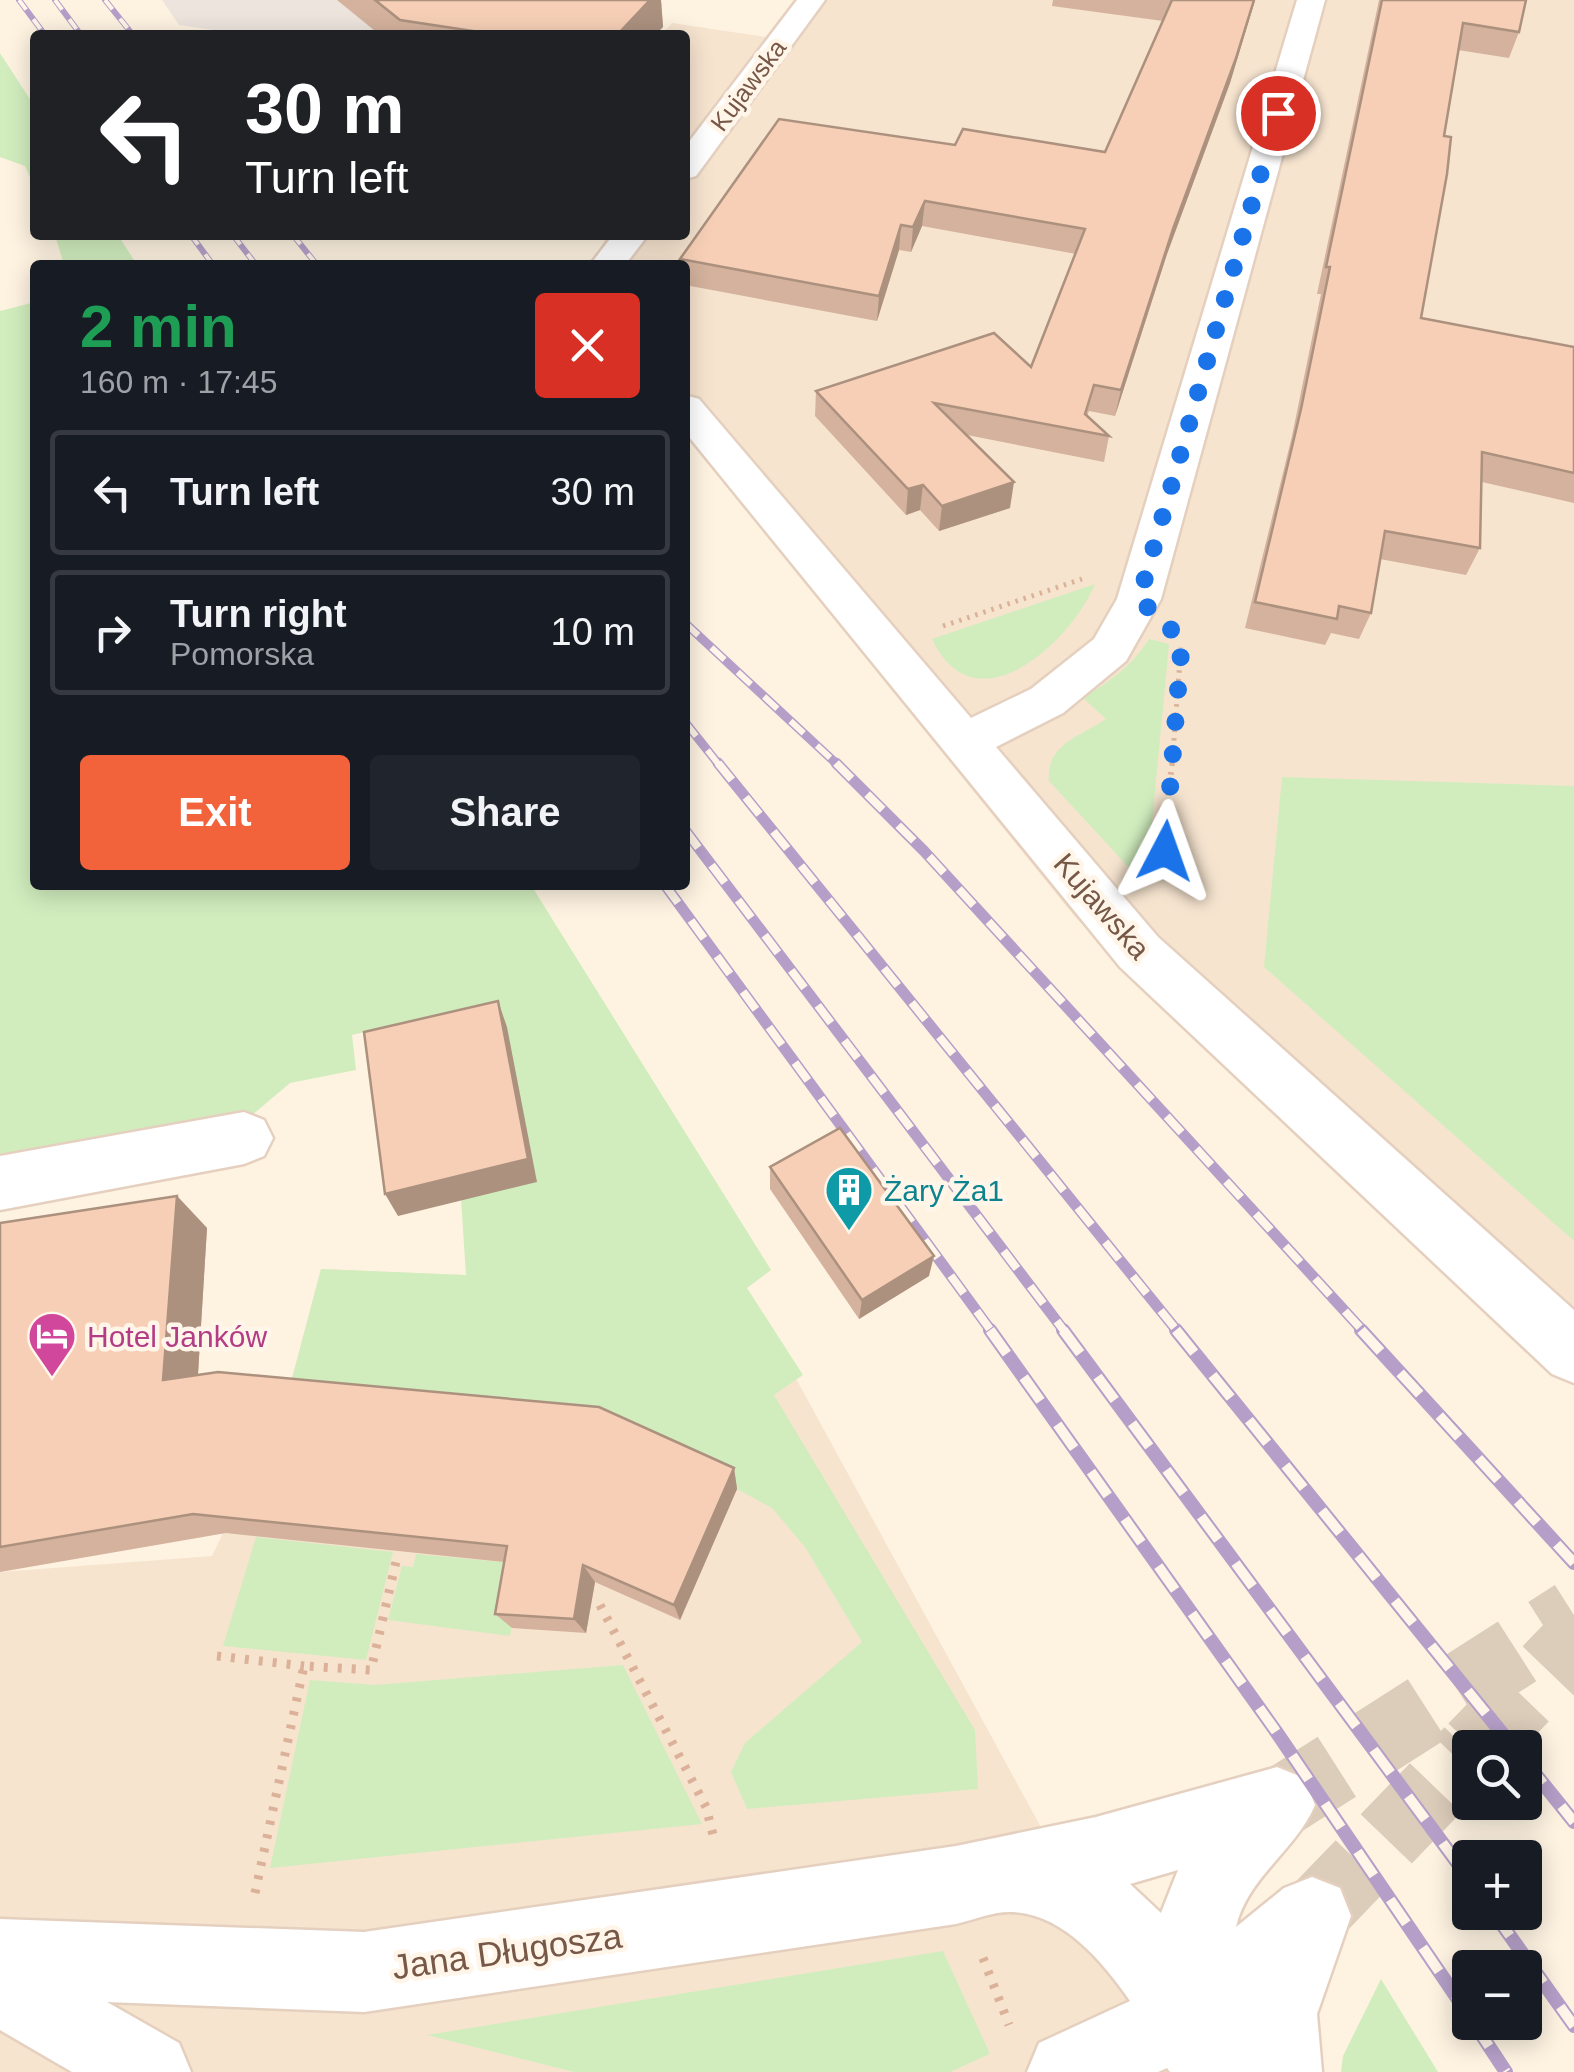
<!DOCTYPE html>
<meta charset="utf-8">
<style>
:root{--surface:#171b24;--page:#20242c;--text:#f1f3f6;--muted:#9ea1a6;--line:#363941;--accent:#f3633b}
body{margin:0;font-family:Helvetica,sans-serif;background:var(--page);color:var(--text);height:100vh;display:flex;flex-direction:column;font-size:38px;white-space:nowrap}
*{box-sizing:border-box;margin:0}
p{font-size:32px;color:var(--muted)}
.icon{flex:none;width:55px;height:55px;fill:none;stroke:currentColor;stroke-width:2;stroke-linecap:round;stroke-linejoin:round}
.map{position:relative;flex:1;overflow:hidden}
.sheet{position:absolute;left:30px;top:260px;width:660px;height:630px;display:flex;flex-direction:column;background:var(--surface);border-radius:10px;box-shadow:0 5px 25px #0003}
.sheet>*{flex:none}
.banner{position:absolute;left:30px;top:30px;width:660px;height:210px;border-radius:10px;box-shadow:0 5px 25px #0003;background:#202124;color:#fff;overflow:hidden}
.tools{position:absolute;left:1452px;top:1730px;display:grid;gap:20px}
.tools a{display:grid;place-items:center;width:90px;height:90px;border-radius:10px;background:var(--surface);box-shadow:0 5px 25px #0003;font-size:50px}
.pin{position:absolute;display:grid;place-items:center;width:85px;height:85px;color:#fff;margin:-42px;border:5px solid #fff;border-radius:50%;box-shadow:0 2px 10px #0007}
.me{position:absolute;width:110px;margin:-55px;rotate:4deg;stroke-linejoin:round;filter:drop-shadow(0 0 8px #0008)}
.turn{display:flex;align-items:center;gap:35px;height:210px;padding:0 50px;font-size:45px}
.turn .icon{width:130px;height:130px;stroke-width:2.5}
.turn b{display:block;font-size:70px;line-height:85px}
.round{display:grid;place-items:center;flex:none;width:105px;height:105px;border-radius:10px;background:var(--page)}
.head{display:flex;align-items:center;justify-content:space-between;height:170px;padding:0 50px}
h1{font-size:60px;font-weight:700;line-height:75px;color:#1e9e55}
.cta{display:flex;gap:20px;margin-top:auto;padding:20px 50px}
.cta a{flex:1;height:115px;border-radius:10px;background:var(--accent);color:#fff;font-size:40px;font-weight:700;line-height:115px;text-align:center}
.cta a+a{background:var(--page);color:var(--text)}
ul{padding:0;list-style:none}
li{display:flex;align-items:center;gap:30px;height:125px;margin:0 20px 15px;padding:0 30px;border:5px solid var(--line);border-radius:10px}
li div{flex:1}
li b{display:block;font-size:38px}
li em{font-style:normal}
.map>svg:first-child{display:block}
</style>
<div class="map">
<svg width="1574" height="2072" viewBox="0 0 1574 2072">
<rect width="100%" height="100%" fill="#fef3e1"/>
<g fill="#f6e4cf">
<path d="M794,0H1574V1354L1502,1326L1075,917L685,434V265H592L607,235H685V35H661L672,23L766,37Z"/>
<path d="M321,1269L746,1287L1078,1895L1187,2072H0V1572L212,1556L286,1401Z"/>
</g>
<path fill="#ece4dd" d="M162,0H411L373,35H249L179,25Z"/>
<g fill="#d1edbe">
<path d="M0,53L35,107V189L25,166L0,157Z"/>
<path d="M55,235H118L137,265H64Z"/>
<path d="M35,302V885H531L771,1270L747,1288L803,1375L774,1395L975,1730L978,1789L747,1809L731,1772L745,1743L862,1642L805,1547L772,1508L737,1489L286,1401L321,1269L466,1275L461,1199L399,1024L352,1035L356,1070L290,1083L251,1116L0,1168V311Z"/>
<path d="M1095,584C1071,642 975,731 932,639Z"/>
<path d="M1149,639L1169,644L1146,886L1049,781C1045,745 1081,736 1106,719L1083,698C1110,681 1132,666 1149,639Z"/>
<path d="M1282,777L1574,786V1241L1264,967Z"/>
<path d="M256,1537L393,1552L366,1660L223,1646Z"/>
<path d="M416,1554L522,1564L510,1636L388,1620L402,1566L413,1567Z"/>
<path d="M623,1665L702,1824L270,1868L310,1680L375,1685Z"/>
<path d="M943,1951L990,2054L950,2072H574L427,2035Z"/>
<path d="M1381,1979L1438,2072H1341L1343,2056Z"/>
</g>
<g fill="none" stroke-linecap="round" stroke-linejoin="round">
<g stroke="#dcccba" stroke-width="71" stroke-dasharray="71 36" stroke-linecap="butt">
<path d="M1474,1748L1574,1644"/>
<path d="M1277,1805L1574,1615"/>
<path d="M1312,1916L1470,1752"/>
</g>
<g stroke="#e5d0bf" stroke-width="5">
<g id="minor">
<path d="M797,0H825L696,176L685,179V147Z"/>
<path d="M1297,0H1325L1161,599L1126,661L1063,713L996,747L1158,937L1574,1310V1383L1552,1374L1120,967L685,432V395L699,399L971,718L1031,689L1094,639L1117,599Z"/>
<path d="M613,235H648L625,265H590Z"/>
<path d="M244,1112L264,1120L273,1138L264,1156L244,1164L0,1210V1156Z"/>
<path d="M1277,1767L1304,1778L1315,1805C1296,1850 1247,1878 1236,1927L1284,1888L1312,1877L1340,1888L1351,1916L1317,2014L1322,2072H1170L1167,2068L1158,2072H1027L1039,2043L1130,2001C1103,1962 1062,1912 1009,1912C992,1912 973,1920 956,1924L364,2012L107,2002L179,2043L191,2072H72L0,2030V1919L364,1932L956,1846L1096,1817ZM1178,1870L1161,1913L1130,1884Z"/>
</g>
</g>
<g stroke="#dbb299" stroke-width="5" stroke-dasharray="2.5 6" stroke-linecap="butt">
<path d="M943,626L1082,579"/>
<path d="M1172,766L1181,647"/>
</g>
<path stroke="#dbb299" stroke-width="6" stroke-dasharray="2.5 8" stroke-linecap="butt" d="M1159,879L1172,763"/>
<g stroke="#dbb299" stroke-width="9" stroke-dasharray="4 10" stroke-linecap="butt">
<path d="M600,1605L706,1807L715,1843"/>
<path d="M217,1656L304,1666"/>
<path d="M255,1893L304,1666L371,1670L398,1553"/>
<path d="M983,1958L1009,2025"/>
</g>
<use href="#minor" fill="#fff" fill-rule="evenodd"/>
<g stroke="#b59fc8" stroke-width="6">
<g id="rail-far3">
<path d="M19,0L45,35"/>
<path d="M55,0L81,35"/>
<path d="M105,0L133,35"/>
<path d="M191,235L213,265"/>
<path d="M233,235L256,265"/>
<path d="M293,235L317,265"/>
</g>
</g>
<g stroke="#b59fc8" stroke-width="9">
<g id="rail-far2">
<path d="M685,623L839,766"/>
<path d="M685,722L720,766"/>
</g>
</g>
<g stroke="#b59fc8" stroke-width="11">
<g id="rail-far1">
<path d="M718,763L1178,1332"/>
<path d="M836,763L924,851L1364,1332"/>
<path d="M685,830L1065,1332"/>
<path d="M665,885L992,1332"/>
</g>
</g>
<g stroke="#b59fc8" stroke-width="14">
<g id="rail">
<path d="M990,1330L1275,1730L1470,2017"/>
<path d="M1063,1330L1470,1880"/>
<path d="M1176,1330L1514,1748"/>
<path d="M1361,1330L1574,1563"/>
<path d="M1525,1761L1574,1822"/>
<path d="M1493,1912L1574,2026"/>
<path d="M1473,2022L1506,2072"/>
</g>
</g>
<use href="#rail-far3" stroke="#fff6e9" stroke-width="4" stroke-dasharray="12" stroke-linecap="butt"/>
<use href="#rail-far2" stroke="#fff6e9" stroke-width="6" stroke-dasharray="18" stroke-linecap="butt"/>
<use href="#rail-far1" stroke="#fff6e9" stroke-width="8" stroke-dasharray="22" stroke-linecap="butt"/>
<use href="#rail" stroke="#fff6e9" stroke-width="10" stroke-dasharray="29" stroke-linecap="butt"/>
</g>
<g fill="#d4b29d">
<path d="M337,0H661L663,27L655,35H380Z"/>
<path d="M1053,0H1255L1230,83L1167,254L1115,416L1089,411L1087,416L1109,436L1104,462L967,435L1010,508L939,531L920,510L906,515L815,416L816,391L1031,367L1076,254L922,226L911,252L899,250L877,321L685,285V265H680V259L955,145L1105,152L1163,21L1052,6Z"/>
<path d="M1379,0H1526L1519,32L1509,58L1458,50L1444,136L1421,318L1574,347V503L1482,482L1480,548L1466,575L1380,559L1371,613L1359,639L1331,633L1325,645L1245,628L1292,436L1321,294H1317Z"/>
<path d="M770,1167L929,1276L859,1319L770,1189Z"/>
<path d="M177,1196L207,1228L198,1375L734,1468L737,1489L680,1620L595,1582L586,1633L512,1628L495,1614L504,1562L226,1533L0,1572V1223Z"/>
</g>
<g fill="#ac917f">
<path d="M650,0H661L663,27L655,35H617Z"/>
<path d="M1254,0H1255L1230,83L1167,254L1115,416L1121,390L1173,229Z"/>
<path d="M925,201L922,226L911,252L913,227Z"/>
<path d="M901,225L899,250L877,321L879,296Z"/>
<path d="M1014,482L1010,508L939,531L942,506Z"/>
<path d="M923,485L920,510L906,515L908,489Z"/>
<path d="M498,1001L507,1027L537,1182L398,1216L385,1194Z"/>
<path d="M177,1196L207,1228L196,1406L163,1380Z"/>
<path d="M934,1256L929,1276L859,1319L862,1300Z"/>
<path d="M734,1468L737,1489L680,1620L674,1605Z"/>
<path d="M583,1565L595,1582L586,1633L574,1619Z"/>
</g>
<g fill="#f6cfb6" stroke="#ac917f" stroke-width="2.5">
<path d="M375,0H650L617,35H499L400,20Z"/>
<path d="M1172,0H1254L1236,58L1173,229L1121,390L1094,385L1085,414L1109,436L934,403L1014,482L942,506L923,485L908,489L816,391L994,333L1031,367L1085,229L925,201L913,227L901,225L879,296L680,259L779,119L955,145L963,129L1105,152Z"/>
<path d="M1382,0H1526L1519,32L1463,23L1444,136L1451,137L1447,174L1421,318L1574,347V473L1482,452L1480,548L1385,531L1371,613L1339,606L1337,619L1255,602L1301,409L1330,267H1326Z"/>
<path d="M498,1001L528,1159L385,1194L364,1032Z"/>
<path d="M840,1128L934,1256L862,1300L770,1167Z"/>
<path d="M177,1196L163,1380L218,1372L599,1407L734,1468L674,1605L583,1565L574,1619L495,1614L507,1546L193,1514L0,1547V1223Z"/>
</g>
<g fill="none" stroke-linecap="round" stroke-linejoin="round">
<path stroke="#1a73e8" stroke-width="18" stroke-dasharray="0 32.4" d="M1165,851L1182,640L1139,599L1278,113"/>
</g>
<defs>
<g id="building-pin" transform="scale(2.5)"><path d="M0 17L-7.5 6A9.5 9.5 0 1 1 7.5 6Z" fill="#0f9aa8" stroke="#fff6e9"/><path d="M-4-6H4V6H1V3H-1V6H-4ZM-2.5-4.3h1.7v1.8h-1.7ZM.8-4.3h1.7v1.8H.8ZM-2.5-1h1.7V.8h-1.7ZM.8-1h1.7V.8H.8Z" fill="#fff"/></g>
<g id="hotel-pin" transform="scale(2.5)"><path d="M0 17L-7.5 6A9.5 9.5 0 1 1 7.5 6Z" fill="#d1479c" stroke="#fff6e9"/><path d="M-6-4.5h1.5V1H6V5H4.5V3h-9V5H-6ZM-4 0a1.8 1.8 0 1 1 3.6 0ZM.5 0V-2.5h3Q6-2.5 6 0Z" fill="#fff"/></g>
</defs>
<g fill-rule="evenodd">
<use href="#building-pin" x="849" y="1190"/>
<use href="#hotel-pin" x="52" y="1336"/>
</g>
<g text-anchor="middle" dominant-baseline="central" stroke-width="9" stroke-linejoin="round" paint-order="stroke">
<g font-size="25" fill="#775746" stroke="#fff6e9">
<text transform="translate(748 85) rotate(-53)">Kujawska</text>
</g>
<g font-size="30" fill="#775746" stroke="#fff6e9">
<text transform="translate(1102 906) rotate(49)">Kujawska</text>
</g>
<g font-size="30" fill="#0d838f" stroke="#fff6e9" text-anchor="start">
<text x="884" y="1190">Żary Ża1</text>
</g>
<g font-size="30" fill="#b23c85" stroke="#fff6e9" text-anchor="start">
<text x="87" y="1336">Hotel Janków</text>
</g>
<g font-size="35" fill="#775746" stroke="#fff6e9">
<text transform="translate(507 1951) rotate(-8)">Jana Długosza</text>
</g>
</g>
</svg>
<div class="tools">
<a><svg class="icon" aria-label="search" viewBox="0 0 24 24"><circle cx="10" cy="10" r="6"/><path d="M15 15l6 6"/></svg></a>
<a>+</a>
<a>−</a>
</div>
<div class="pin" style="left:1278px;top:113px;background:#d93025"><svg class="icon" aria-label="arrive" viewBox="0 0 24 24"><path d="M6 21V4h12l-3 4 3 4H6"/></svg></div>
<svg class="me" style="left:1165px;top:851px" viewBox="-20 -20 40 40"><path d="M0-17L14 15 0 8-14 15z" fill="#1a73e8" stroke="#fff" stroke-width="4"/></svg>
<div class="banner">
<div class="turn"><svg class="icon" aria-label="left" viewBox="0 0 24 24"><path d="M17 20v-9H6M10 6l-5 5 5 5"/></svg><div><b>30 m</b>Turn left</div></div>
</div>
<section class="sheet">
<div class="head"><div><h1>2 min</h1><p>160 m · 17:45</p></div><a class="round" style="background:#d93025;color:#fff"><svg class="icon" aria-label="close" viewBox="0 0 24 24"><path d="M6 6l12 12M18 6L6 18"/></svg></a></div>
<ul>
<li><svg class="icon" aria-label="left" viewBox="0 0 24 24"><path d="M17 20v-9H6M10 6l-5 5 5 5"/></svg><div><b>Turn left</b></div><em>30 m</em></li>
<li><svg class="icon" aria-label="right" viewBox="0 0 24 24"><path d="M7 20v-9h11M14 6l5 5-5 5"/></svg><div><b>Turn right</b><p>Pomorska</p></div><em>10 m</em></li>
</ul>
<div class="cta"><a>Exit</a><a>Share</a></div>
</section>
</div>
